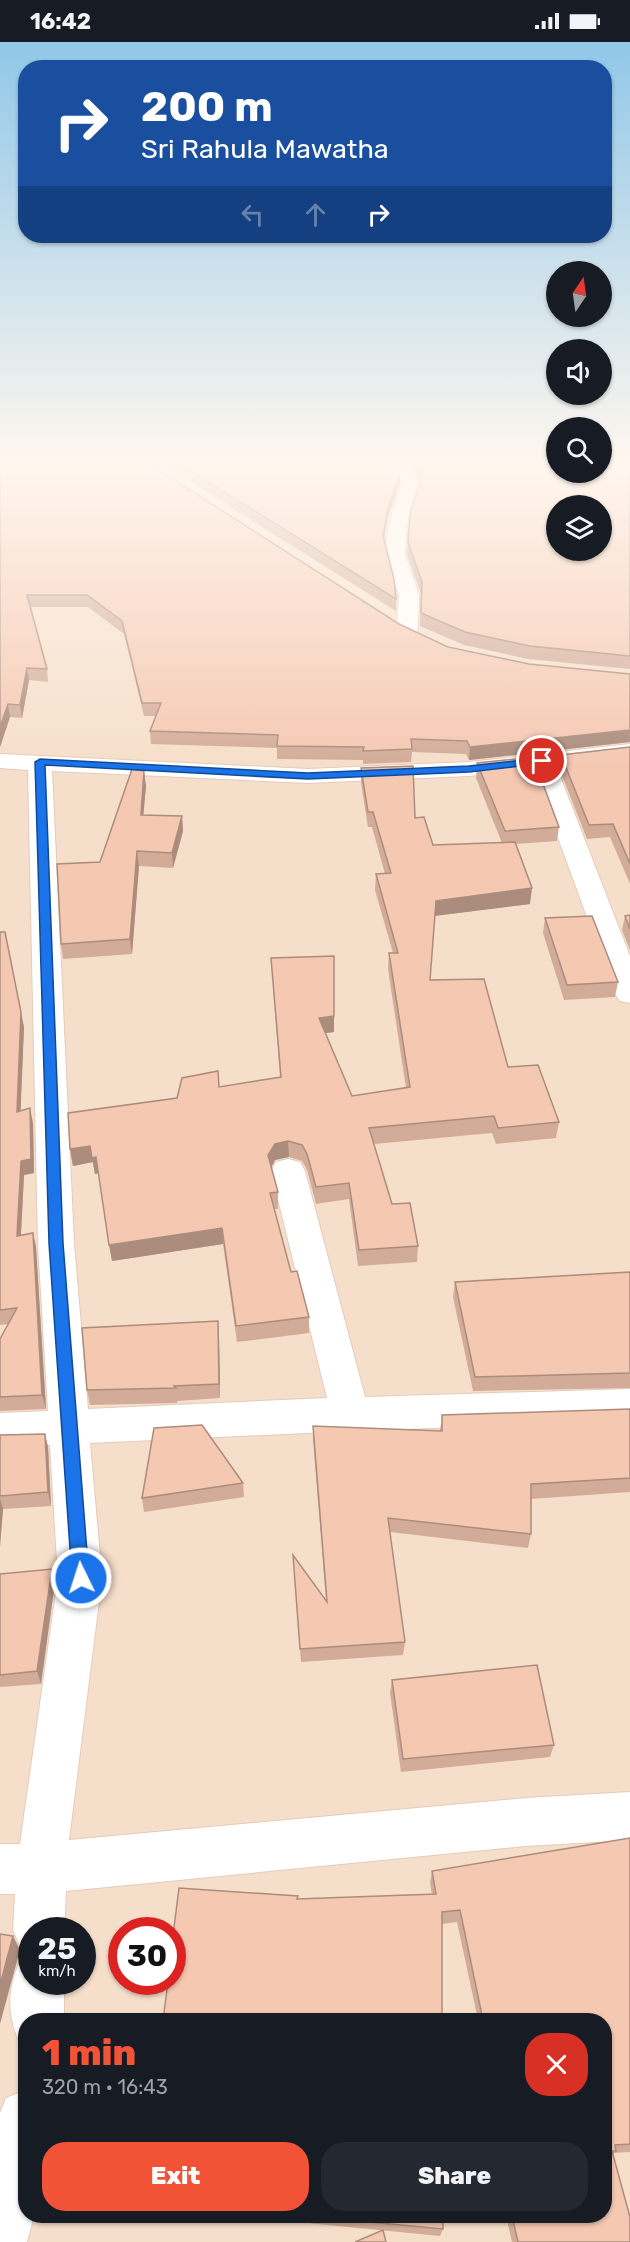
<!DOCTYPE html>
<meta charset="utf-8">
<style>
:root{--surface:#171b24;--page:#242831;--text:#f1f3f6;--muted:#9ea1a6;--accent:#f25337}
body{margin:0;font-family:Rubik,sans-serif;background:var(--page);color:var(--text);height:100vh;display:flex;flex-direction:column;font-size:22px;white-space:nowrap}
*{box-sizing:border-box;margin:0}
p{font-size:20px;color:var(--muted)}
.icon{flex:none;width:33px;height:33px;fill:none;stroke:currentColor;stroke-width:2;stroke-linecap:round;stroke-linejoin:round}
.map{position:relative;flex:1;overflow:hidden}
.details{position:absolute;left:18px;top:1971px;width:594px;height:210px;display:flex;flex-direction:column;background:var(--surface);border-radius:24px;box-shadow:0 2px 4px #0004}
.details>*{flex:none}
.top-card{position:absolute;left:18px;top:18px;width:594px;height:183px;border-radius:24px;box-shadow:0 2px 4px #0004;background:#1a4fa0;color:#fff;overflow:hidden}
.needle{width:39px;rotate:13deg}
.fabs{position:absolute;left:546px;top:219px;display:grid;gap:12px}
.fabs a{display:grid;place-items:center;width:66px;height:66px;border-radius:50%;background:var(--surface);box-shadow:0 2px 4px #0004;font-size:30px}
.speed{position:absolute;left:18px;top:1875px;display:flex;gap:12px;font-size:30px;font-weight:700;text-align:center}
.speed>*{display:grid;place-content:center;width:78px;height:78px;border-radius:50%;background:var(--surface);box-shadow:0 2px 4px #0004;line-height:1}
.speed small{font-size:15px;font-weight:400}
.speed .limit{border:9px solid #d22;background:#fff;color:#111}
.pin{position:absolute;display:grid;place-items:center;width:51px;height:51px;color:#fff;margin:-26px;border:3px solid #fff;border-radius:50%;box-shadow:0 2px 6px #0007}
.me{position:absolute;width:66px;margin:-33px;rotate:356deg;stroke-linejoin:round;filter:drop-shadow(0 0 4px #0008)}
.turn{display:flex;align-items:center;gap:21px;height:126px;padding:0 24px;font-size:27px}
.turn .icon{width:78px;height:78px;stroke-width:2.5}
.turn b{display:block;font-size:42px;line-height:51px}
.lanes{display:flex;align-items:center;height:57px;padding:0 24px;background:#0003;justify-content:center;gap:30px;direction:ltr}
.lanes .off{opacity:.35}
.round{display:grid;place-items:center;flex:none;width:63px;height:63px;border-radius:24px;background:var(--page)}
.overview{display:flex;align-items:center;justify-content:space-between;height:102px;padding:0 24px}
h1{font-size:36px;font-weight:800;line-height:45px;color:var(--accent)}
.cta{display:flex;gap:12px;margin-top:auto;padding:12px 24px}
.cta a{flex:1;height:69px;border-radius:24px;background:var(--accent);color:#fff;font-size:24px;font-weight:800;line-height:69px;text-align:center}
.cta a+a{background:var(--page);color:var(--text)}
.status{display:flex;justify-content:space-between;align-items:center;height:42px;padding:0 30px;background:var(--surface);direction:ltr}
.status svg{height:16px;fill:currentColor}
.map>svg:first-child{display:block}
</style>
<div class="status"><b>16:42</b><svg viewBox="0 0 49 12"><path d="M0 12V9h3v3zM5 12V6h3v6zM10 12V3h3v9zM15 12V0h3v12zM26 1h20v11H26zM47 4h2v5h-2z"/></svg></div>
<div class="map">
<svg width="630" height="2200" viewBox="0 0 630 2200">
<rect width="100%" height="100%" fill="#feeedc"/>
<path fill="#f6dfca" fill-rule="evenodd" d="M0,418H556V430H602L630,418V2200H0ZM556,464H602V508H556ZM32,1888H82V1940H32ZM122,1888H172V1940H122ZM26,1978H604V2174H26Z"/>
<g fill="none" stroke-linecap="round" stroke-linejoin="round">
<g stroke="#e4cbbb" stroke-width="2">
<g id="minor">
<path d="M389,418H407L420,442L407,482L405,512L419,553L418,588L414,592L407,594L400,592L396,588L399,553L385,512L389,482L402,442Z"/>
<path d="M630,702V716L556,724L630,914V961L620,959L615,952L533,727L469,734L308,741L52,729L74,1201L88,1367L327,1356L271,1129L276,1120L288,1117L300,1120L305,1129L365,1355L630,1347V1379L350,1389L90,1401L102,1536L69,1798L526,1756L630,1750V1798L526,1804L66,1849L64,1888H32V1911L21,1906L13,1888L15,1852H0V1802H20L58,1536L50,1403L0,1405V1371L48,1369L38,1201L28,728L0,726V712L308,727L469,720Z"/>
<path d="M32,1916V1940H64V1978H26V2000L18,1997C7,1970 8,1948 19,1921Z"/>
<path d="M26,2048V2174H34L27,2200H0V2071L6,2056Z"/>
</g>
</g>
<use href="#minor" fill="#fff" fill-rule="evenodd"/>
</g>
<g fill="#d3ac99">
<path d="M0,418L399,582L448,605L529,622L630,632V700L469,718L466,712L412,710L411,720L363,722V718L277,717V706L151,702L150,689L156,674H144L124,592L88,565H31L47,627L48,640L29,638L22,676L10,675L0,705Z"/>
<path d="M156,418H393L400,442L387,477L384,497L396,557V569Z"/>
<path d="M408,418H630V627L528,617L464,603L420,584L421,552L407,512L410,471L420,439Z"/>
<path d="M630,705V842L610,795L587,797L559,726L561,713Z"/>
<path d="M477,721L559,785L557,799L516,802L530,862L434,874L430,938L508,1025L559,1080L556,1096L496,1102L492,1091L374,1102L392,1162L418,1204L417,1220L358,1224L349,1157L316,1162L307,1128L302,1119L289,1115L275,1118L271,1125L278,1150V1167H274L291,1230L309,1275V1291L237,1300L223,1202L112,1219L99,1131L95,1132L93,1120L73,1124L70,1107L219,1045L280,1035L271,916L334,990L325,991L352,1054L406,1046L388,927L389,911H393L375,848L376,832H385L372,785H368L361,741V726L415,776L433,803L502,801L476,736Z"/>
<path d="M146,744L143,773L182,774L183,789L173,826L139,824L132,912L63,917L61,902L100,820Z"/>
<path d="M630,873V908L622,888L625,874Z"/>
<path d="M545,876L618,940L615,955L564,958L543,891Z"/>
<path d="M0,890L24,985L20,1069L33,1081L34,1131L24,1133L21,1193L33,1191L36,1205L46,1367L0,1369V1297L8,1282L0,1283Z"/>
<path d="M630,1230V1346L473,1349L453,1255L455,1240Z"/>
<path d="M219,1294L220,1356L177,1359V1361L90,1363L87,1348Z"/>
<path d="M630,1367V1450L531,1457V1492L528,1506L390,1490L405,1600L403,1613L301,1620L293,1513L326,1558L313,1398V1384L440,1389L442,1373Z"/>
<path d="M45,1392L48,1405L51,1464L3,1467L0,1504V1393Z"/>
<path d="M243,1441L244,1455L144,1470L142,1456Z"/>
<path d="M52,1527L55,1540L41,1642L0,1645V1532Z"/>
<path d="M392,1638L554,1703L550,1715L401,1730L390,1651Z"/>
<path d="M630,1796V2110L614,2111L613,2113L630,2200H512L506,2174H604V1978H478L457,1880L442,1882L298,1857L432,1853L430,1841L432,1829Z"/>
<path d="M286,2174H443V2187L440,2194L287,2179Z"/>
</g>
<g fill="#ac8c7d">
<path d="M400,431V442L387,477L383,505V494L388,465Z"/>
<path d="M27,626L29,638L22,676L20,663Z"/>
<path d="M8,662L10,675L0,705V685Z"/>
<path d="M630,688V700L469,718L470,705Z"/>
<path d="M144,729L146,744L142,787L141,773Z"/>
<path d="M182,774L183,789L173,826L172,811Z"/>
<path d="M137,809L139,824L132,912L130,897Z"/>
<path d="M532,846L530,862L434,874L436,859Z"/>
<path d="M21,970L24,985L20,1085L17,1070Z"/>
<path d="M334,974V990L319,992V976Z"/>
<path d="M30,1066L33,1081L34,1131L24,1133L20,1208L17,1194L21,1119Z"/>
<path d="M288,1099L289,1115L275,1118L269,1130L268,1113L275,1102Z"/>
<path d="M90,1104L93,1120L73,1124L70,1107Z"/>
<path d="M96,1115L99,1131L95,1132L92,1116Z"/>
<path d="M222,1186L223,1202L112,1219L109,1203Z"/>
<path d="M33,1191L36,1205L46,1367L42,1353Z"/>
<path d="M218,1279L219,1294L220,1356L219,1342Z"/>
<path d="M45,1392L48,1405L51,1464L48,1450Z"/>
<path d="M0,1456L3,1467L0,1504Z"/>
<path d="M52,1527L55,1540L41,1642L37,1629Z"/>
<path d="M13,1894L20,1908L0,1982V1943Z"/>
</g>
<g fill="#f5c8b2" stroke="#ac8c7d" stroke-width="1.5" fill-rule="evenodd">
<path d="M0,418H143L399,582L448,605L529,622L630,632V688L470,705L467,699L411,697L412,707L363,709L364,705L277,704L278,693L150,689L161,661H142L122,579L87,553H27L47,627L27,626L20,663L8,662L0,685Z"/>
<path d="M173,418H393L400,431L388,465L383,494L394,537L396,557Z"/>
<path d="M415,418H556V430H602V418H630V614L530,604L465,590L421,571L422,540L408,500L410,471L423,432ZM556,464H602V508H556Z"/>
<path d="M630,705V822L613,782L589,783L561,713Z"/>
<path d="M533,715L559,785L505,789L477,721Z"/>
<path d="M413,724L415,776L424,775L433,803L515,800L532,846L436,859L430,938L484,937L508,1025L538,1023L559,1080L498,1086L494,1074L369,1086L392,1162L410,1161L418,1204L359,1208L349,1141L316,1145L307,1112L302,1103L288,1099L275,1102L268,1113L278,1150L270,1151L291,1230L297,1229L309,1275L236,1284L222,1186L109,1203L96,1115L92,1116L90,1104L70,1107L68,1071L177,1056L182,1036L218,1029L219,1045L281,1035L271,916L334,914V974L319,976L352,1054L410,1045L389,911H398L376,832L391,831L373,770H368L361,726Z"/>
<path d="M132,727L144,729L141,773L182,774L172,811L137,809L130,897L61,902L57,822L100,820Z"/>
<path d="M630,873V887L625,874Z"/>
<path d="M592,874L618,940L567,943L545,876Z"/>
<path d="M0,890H5L21,970L17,1070L30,1066L31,1117L21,1119L17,1194L33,1191L42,1353L0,1355V1297L17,1266L0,1268Z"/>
<path d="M630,1230V1331L475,1335L455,1240Z"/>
<path d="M218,1279L219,1342L174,1344L176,1346L87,1348L82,1286Z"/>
<path d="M630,1367V1436L531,1442V1492L388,1476L405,1600L300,1607L293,1513L327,1560L313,1384L442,1389V1373Z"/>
<path d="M202,1383L243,1441L142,1456L154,1386Z"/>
<path d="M45,1392L48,1450L0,1454V1393Z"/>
<path d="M52,1527L37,1629L0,1633V1532Z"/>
<path d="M537,1623L554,1703L403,1717L392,1638Z"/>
<path d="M630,1796V2102L615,2103L616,2109H612L630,2175V2200H518L512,2174H604V1978H483L460,1868L442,1870V1978H163L168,1940H172V1901L179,1846L298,1854L297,1857L436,1852L432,1829Z"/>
<path d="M0,1892L13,1894L0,1943Z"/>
<path d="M306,2174H443V2187Z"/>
<path d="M383,2188L386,2200H355Z"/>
</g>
<linearGradient id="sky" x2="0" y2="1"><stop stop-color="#91c7e8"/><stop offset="0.58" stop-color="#fff7ef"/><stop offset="1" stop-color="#fff7ef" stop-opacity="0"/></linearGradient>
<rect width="630" height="726" fill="url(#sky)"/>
<path fill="#1a73e8" stroke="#114b97" stroke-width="1.5" d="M542,716L547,719L546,721L469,730L308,737L45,723L63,1201L89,1536L87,1542L81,1544L74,1542L72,1536L49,1201L35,720L40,717L308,731L469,724Z"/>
</svg>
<div class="fabs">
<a><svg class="needle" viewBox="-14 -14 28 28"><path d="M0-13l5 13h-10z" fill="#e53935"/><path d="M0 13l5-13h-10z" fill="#9ea1a6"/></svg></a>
<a><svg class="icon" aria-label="sound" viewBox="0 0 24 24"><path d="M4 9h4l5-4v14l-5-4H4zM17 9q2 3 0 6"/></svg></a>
<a><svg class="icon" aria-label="search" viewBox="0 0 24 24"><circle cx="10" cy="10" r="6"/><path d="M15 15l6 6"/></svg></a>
<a><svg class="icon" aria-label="layers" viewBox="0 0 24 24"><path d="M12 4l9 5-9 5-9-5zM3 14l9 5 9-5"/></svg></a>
</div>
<div class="speed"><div>25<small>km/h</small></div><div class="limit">30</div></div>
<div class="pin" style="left:542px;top:719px;background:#d93025"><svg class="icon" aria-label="arrive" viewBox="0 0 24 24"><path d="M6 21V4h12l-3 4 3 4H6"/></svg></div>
<svg class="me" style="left:81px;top:1536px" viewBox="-20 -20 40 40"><circle r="17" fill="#1a73e8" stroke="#fff" stroke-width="3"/><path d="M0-11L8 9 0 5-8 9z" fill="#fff"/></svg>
<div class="top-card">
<div class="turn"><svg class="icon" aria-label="right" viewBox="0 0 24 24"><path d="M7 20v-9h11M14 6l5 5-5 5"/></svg><div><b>200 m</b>Sri Rahula Mawatha</div></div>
<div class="lanes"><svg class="icon off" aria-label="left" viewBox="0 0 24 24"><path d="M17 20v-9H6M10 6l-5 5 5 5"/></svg><svg class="icon off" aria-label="ahead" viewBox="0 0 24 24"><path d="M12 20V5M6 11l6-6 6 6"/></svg><svg class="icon" aria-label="right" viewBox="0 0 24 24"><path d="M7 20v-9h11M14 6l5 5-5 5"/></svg></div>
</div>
<section class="details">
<div class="overview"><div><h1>1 min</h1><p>320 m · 16:43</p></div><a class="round" style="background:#d93025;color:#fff"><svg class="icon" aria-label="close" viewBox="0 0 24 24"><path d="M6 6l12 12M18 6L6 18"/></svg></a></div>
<div class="cta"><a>Exit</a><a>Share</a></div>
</section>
</div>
